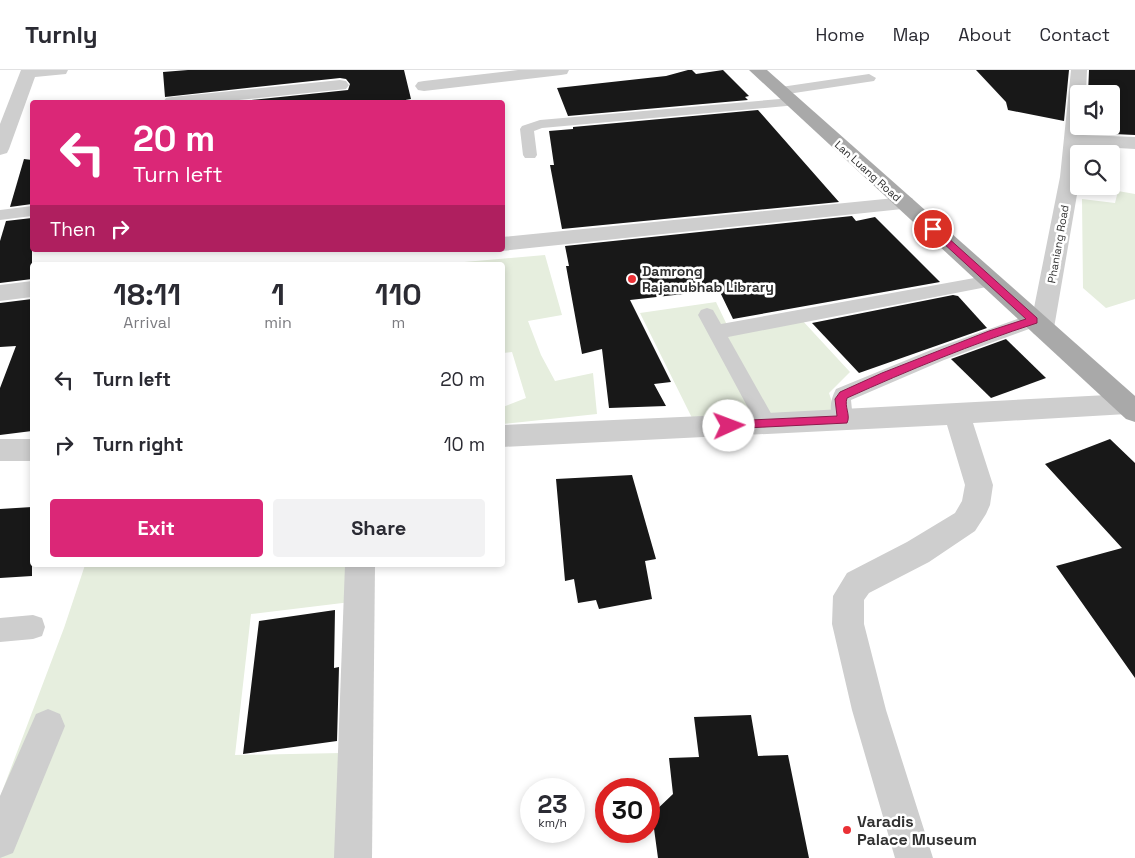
<!DOCTYPE html>
<style>
:root{--surface:#fff;--page:#f2f2f3;--text:#2b2b33;--muted:#7c7c81;--line:#e1e1e2;--accent:#db2777}
body{margin:0;font-family:"Space Grotesk",sans-serif;background:var(--page);color:var(--text);height:100vh;display:flex;flex-direction:column;font-size:19px;white-space:nowrap}
*{box-sizing:border-box;margin:0}
p{font-size:16px;color:var(--muted)}
.icon{flex:none;width:28px;height:28px;fill:none;stroke:currentColor;stroke-width:2;stroke-linecap:round;stroke-linejoin:round}
.map{position:relative;flex:1;overflow:hidden}
.side{position:absolute;left:30px;top:192px;width:475px;height:305px;display:flex;flex-direction:column;background:var(--surface);border-radius:5px;box-shadow:0 2px 8px #0003}
.side>*{flex:none}
.top-card{position:absolute;left:30px;top:30px;width:475px;height:152px;border-radius:5px;box-shadow:0 2px 8px #0003;background:#db2777;color:#fff;overflow:hidden}
.controls{position:absolute;left:1070px;top:15px;display:grid;gap:10px}
.controls a{display:grid;place-items:center;width:50px;height:50px;border-radius:5px;background:var(--surface);box-shadow:0 2px 8px #0003;font-size:25px}
.speed{position:absolute;left:520px;top:708px;display:flex;gap:10px;font-size:25px;font-weight:700;text-align:center}
.speed>*{display:grid;place-content:center;width:65px;height:65px;border-radius:50%;background:var(--surface);box-shadow:0 2px 8px #0003;line-height:1}
.speed small{font-size:12px;font-weight:400}
.speed .limit{border:8px solid #d22;background:#fff;color:#111}
.pin{position:absolute;display:grid;place-items:center;width:42px;height:42px;color:#fff;margin:-21px;border:2px solid #fff;border-radius:50%;box-shadow:0 1px 5px #0007}
.me{position:absolute;width:55px;margin:-28px;rotate:88deg;stroke-linejoin:round;filter:drop-shadow(0 0 4px #0008)}
.turn{display:flex;align-items:center;gap:18px;height:105px;padding:0 20px;font-size:22px}
.turn .icon{width:65px;height:65px;stroke-width:2.5}
.turn b{display:block;font-size:35px;line-height:42px}
.then{display:flex;align-items:center;height:48px;padding:0 20px;background:#0003;gap:10px;font-size:19px}
.eta{display:flex;justify-content:space-evenly;align-items:center;height:85px;text-align:center}
.eta b{font-size:30px;font-weight:700;line-height:35px}
.cta{display:flex;gap:10px;margin-top:auto;padding:10px 20px}
.cta a{flex:1;height:58px;border-radius:5px;background:var(--accent);color:#fff;font-size:20px;font-weight:700;line-height:58px;text-align:center}
.cta a+a{background:var(--page);color:var(--text)}
ul{padding:0;list-style:none}
li{display:flex;align-items:center;gap:15px;height:65px;padding:0 20px}
li div{flex:1}
li b{display:block;font-size:19px}
li em{font-style:normal}
header{display:flex;align-items:center;gap:30px;box-sizing:border-box;height:70px;padding:0 25px;background:var(--surface);border-bottom:1px solid var(--line)}
header strong{font-size:24px}
nav{display:flex;gap:28px;margin-inline-start:auto;font-size:18px}
.map>svg:first-child{display:block}
</style>
<header>
<strong>Turnly</strong>
<nav><a>Home</a><a>Map</a><a>About</a><a>Contact</a></nav>
</header>
<div class="map">
<svg width="1135" height="788" viewBox="0 0 1135 788">
<rect width="100%" height="100%" fill="#fff"/>
<g fill="#e6eede">
<path d="M1118,121L1135,124V229L1106,238L1083,218L1082,129L1115,133Z"/>
<path d="M545,185L562,245L528,251L541,285L555,311L593,303L597,344L503,354V337L526,328L512,282L503,283L502,195L441,194Z"/>
<path d="M716,232L727,255L801,249L850,302L829,323L836,344L694,352L640,243Z"/>
<path d="M85,495H360L359,531L251,544L235,685L341,683L335,788H0V727L64,558Z"/>
</g>
<g fill="#181818">
<path d="M188,0H404L411,29L394,32H233L348,20L350,14L346,9L340,8L165,27L163,2Z"/>
<path d="M688,0H692L696,4L723,0L749,26L745,27L748,30L568,46L557,18L666,6Z"/>
<path d="M976,0H1069L1064,51L1008,40L1006,32Z"/>
<path d="M1089,0H1135V65L1093,63L1090,56H1111V24H1088Z"/>
<path d="M758,40L839,132L562,159L550,95H554L549,61L573,59V57Z"/>
<path d="M24,89L32,90V134L10,137Z"/>
<path d="M852,146L856,151L875,147L940,212L733,249L719,220L630,230L671,312L654,314L666,336L609,338L602,279L582,284L566,196H569L565,176Z"/>
<path d="M32,148V209L0,213V171L6,151Z"/>
<path d="M953,225L958,226L987,258L859,303L812,253Z"/>
<path d="M32,229V361L0,365V318L16,276L0,277V233Z"/>
<path d="M1006,269L1046,308L991,328L951,289Z"/>
<path d="M1110,369L1135,393V608L1056,496L1122,478L1045,394Z"/>
<path d="M632,405L656,489L645,491L652,529L599,539L596,530L578,533L574,509L565,511L556,409Z"/>
<path d="M32,437V506L0,508V439Z"/>
<path d="M335,540L334,598L339,597L337,671L243,684L259,551Z"/>
<path d="M751,645L758,686L788,685L809,788H658L652,744L673,724L669,688L699,687L694,647Z"/>
</g>
<g fill="none" stroke-linecap="round" stroke-linejoin="round">
<g fill="#cecece" fill-rule="evenodd">
<path d="M869,4L876,8L874,11L781,25L774,21L781,17Z"/>
<path d="M792,28L799,32L797,35L542,58L534,61L537,85L535,88H525L523,85L520,59L522,56L540,50Z"/>
<path d="M32,136V146L0,150V140Z"/>
<path d="M991,205L997,207L1000,211L997,215L728,267L777,354L774,360L767,362L760,360L698,245L701,240L707,238L713,240L721,254Z"/>
<path d="M1034,243L1040,245L1043,250L1040,255L944,290L851,330L853,350L850,356L843,358L836,356C829,343 829,332 836,319L931,280Z"/>
<path d="M33,545L42,548L45,557L42,566L33,569L0,572V548Z"/>
</g>
<g fill="#cecece" fill-rule="evenodd">
<path d="M21,0H68L66,4L35,7L9,79L7,83L0,85V54Z"/>
<path d="M518,0H569L567,4L561,5L424,21L418,20L415,16L418,12L424,11Z"/>
<path d="M1071,0H1087L1086,24H1079V56H1083V65L1135,67V79L1082,76L1081,84H1079V113L1054,258L1050,264L1042,267L1034,264L1030,258L1060,107Z"/>
<path d="M340,10L346,11L349,15L346,19L219,32H163L166,28L172,27Z"/>
<path d="M905,127L912,128L915,133L912,138L502,181L498,180H502V167Z"/>
<path d="M32,211V227L0,231V215Z"/>
<path d="M1127,324L1135,326V342L1127,344L973,353L993,415L990,435L986,444L975,461L929,492L869,523L864,530V554L886,640L933,788H895L852,640L832,554L833,526L847,503L907,472L955,443L962,431L965,415L947,355L502,377V355L767,343Z"/>
<rect x="0" y="369" width="32" height="22"/>
<path d="M345,495H375L372,788H334Z"/>
<path d="M48,639L60,644L65,656L13,783L0,788V726L36,644Z"/>
</g>
<path fill="#a9a9a9" fill-rule="evenodd" d="M749,0H767L1135,326V352L1126,349Z"/>
</g>
<path fill="#db2777" stroke="#8e194d" d="M930,157H936L1037,248V253C972,274 909,300 847,328C844,337 851,345 847,353L725,359L724,356L729,351L837,346L835,329L840,322L882,303L989,261L1026,249L930,161Z"/>
<g fill="#ea3035" stroke="#fff" stroke-width="2">
<circle cx="632" cy="209" r="5"/>
<circle cx="847" cy="760" r="5"/>
</g>
<g text-anchor="middle" dominant-baseline="central" stroke-width="5" stroke-linejoin="round" paint-order="stroke">
<g font-size="11" fill="#313131" stroke="#fff">
<text transform="translate(868 101) rotate(42)">Lan Luang Road</text>
<text transform="translate(1058 174) rotate(-80)">Phaniang Road</text>
</g>
<g font-size="14" font-weight="bold" fill="#313131" stroke="#fff" text-anchor="start">
<text x="642" y="201">Damrong<tspan x="642" dy="16">Rajanubhab Library</tspan></text>
</g>
<g font-size="16" font-weight="bold" fill="#313131" stroke="#fff" text-anchor="start">
<text x="857" y="751">Varadis<tspan x="857" dy="18">Palace Museum</tspan></text>
</g>
</g>
</svg>
<div class="controls">
<a><svg class="icon" aria-label="sound" viewBox="0 0 24 24"><path d="M4 9h4l5-4v14l-5-4H4zM17 9q2 3 0 6"/></svg></a>
<a><svg class="icon" aria-label="search" viewBox="0 0 24 24"><circle cx="10" cy="10" r="6"/><path d="M15 15l6 6"/></svg></a>
</div>
<div class="speed"><div>23<small>km/h</small></div><div class="limit">30</div></div>
<div class="pin" style="left:933px;top:159px;background:#d93025"><svg class="icon" aria-label="arrive" viewBox="0 0 24 24"><path d="M6 21V4h12l-3 4 3 4H6"/></svg></div>
<svg class="me" style="left:729px;top:356px" viewBox="-20 -20 40 40"><circle r="19" fill="#fff"/><path d="M0-13L10 11 0 6-10 11z" fill="#db2777"/></svg>
<div class="top-card">
<div class="turn"><svg class="icon" aria-label="left" viewBox="0 0 24 24"><path d="M17 20v-9H6M10 6l-5 5 5 5"/></svg><div><b>20 m</b>Turn left</div></div>
<div class="then">Then<svg class="icon" aria-label="right" viewBox="0 0 24 24"><path d="M7 20v-9h11M14 6l5 5-5 5"/></svg></div>
</div>
<section class="side">
<div class="eta">
<div><b>18:11</b><p>Arrival</p></div>
<div><b>1</b><p>min</p></div>
<div><b>110</b><p>m</p></div>
</div>
<ul>
<li><svg class="icon" aria-label="left" viewBox="0 0 24 24"><path d="M17 20v-9H6M10 6l-5 5 5 5"/></svg><div><b>Turn left</b></div><em>20 m</em></li>
<li><svg class="icon" aria-label="right" viewBox="0 0 24 24"><path d="M7 20v-9h11M14 6l5 5-5 5"/></svg><div><b>Turn right</b></div><em>10 m</em></li>
</ul>
<div class="cta"><a>Exit</a><a>Share</a></div>
</section>
</div>
